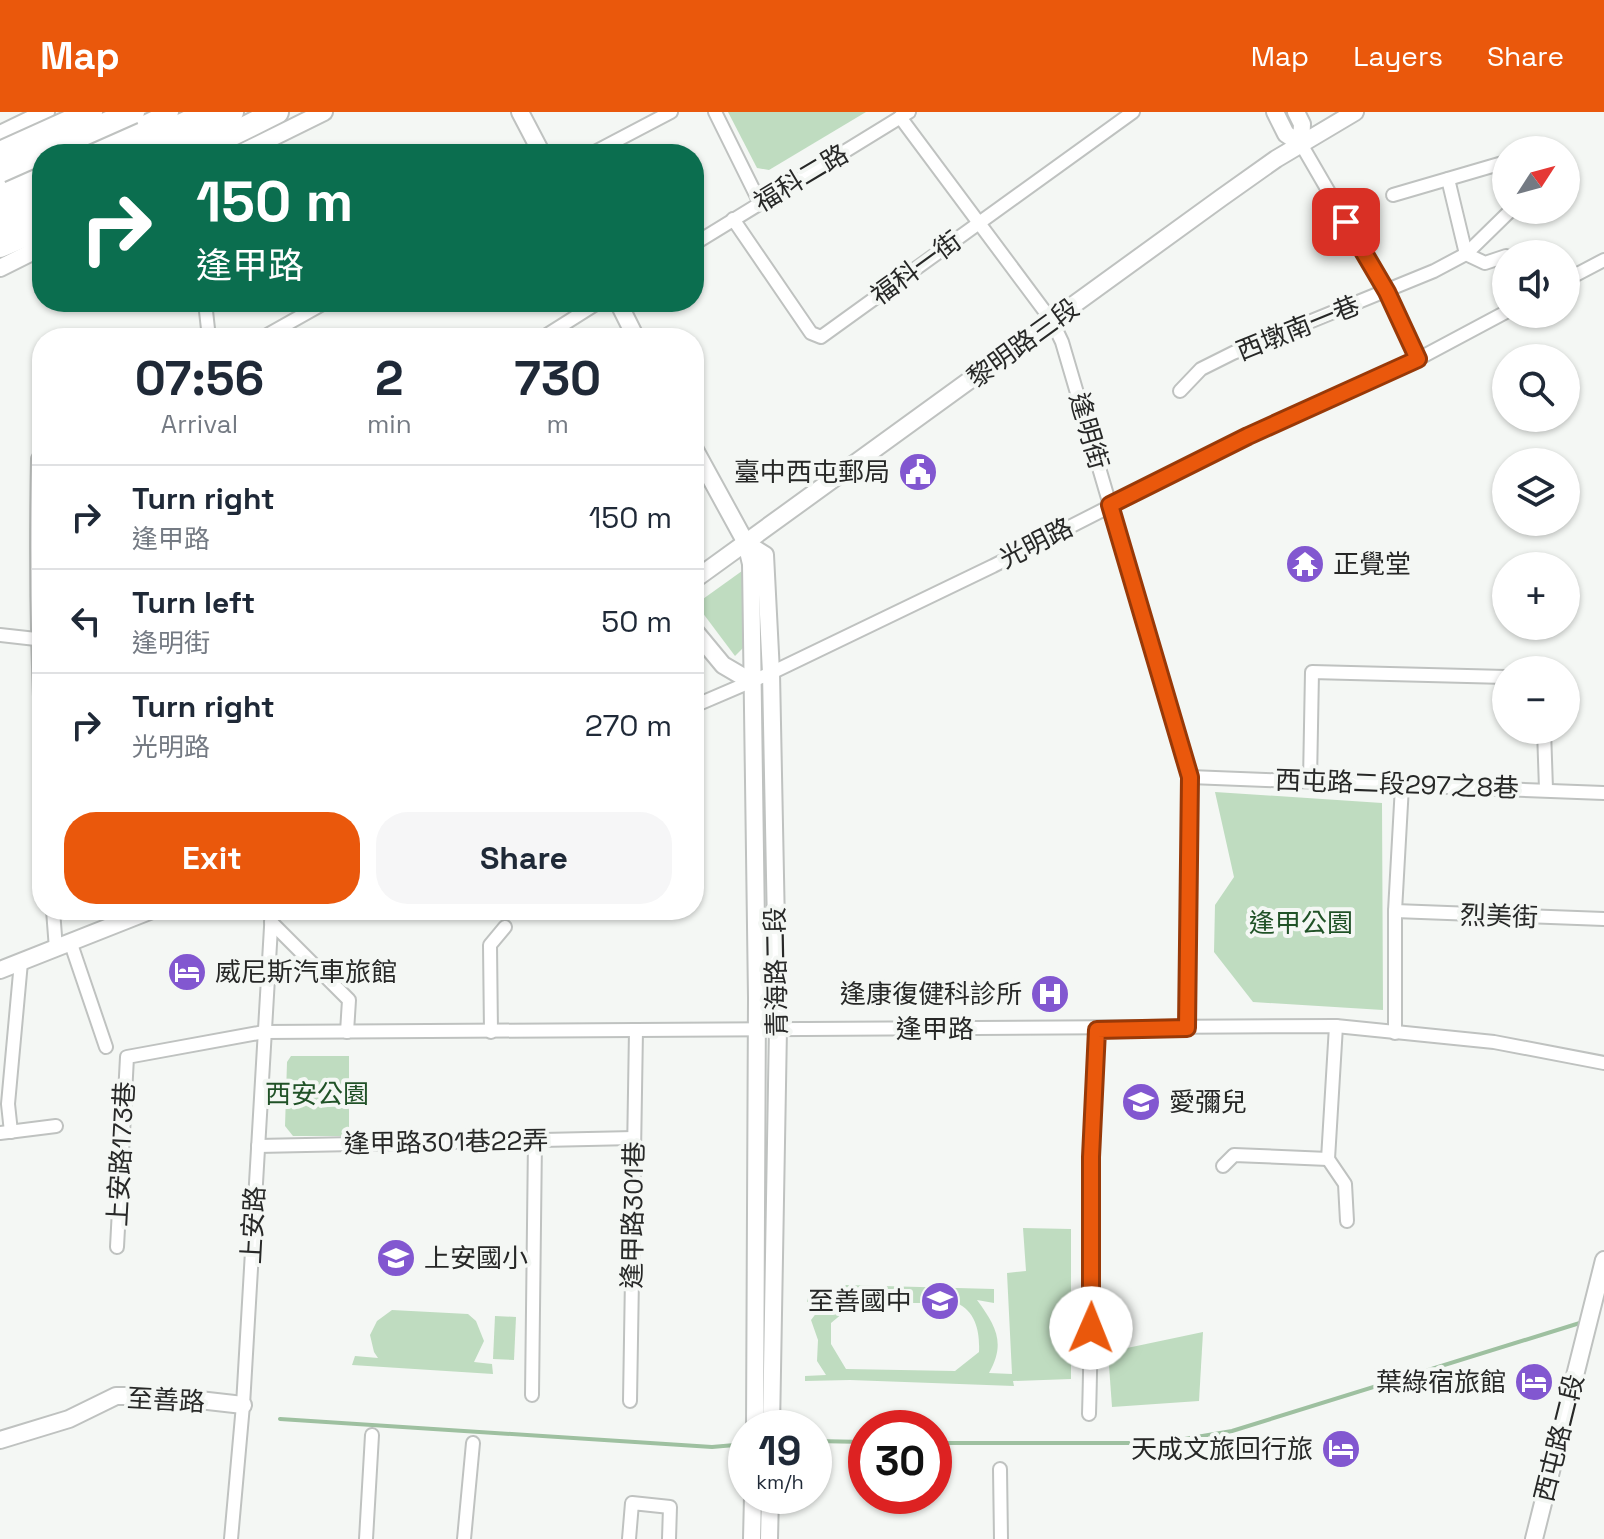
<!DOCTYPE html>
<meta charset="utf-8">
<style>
:root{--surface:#fff;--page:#f6f6f7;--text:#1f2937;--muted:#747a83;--line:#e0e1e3;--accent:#ea580c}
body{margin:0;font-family:"Space Grotesk","Noto Sans TC",sans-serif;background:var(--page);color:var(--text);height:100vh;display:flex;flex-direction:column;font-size:30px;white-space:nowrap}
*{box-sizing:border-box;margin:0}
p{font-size:26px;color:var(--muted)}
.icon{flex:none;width:44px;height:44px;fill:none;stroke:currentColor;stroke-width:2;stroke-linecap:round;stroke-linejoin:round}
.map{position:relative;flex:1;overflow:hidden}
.side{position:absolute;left:32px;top:216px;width:672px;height:592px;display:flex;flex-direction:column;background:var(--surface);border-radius:32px;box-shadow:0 2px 6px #0004}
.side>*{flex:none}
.banner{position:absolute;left:32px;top:32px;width:672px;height:168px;border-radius:32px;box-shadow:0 2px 6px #0004;background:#0b6e4f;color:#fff;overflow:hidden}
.needle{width:52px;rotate:54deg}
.buttons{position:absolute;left:1492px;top:24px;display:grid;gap:16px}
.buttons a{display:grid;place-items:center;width:88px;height:88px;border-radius:50%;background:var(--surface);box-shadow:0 2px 6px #0004;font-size:40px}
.speed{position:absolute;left:728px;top:1298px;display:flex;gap:16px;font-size:40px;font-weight:700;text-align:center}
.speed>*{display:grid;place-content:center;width:104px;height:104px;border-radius:50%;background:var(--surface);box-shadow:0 2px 6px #0004;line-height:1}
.speed small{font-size:20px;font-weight:400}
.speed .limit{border:12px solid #d22;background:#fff;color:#111}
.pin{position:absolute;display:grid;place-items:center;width:68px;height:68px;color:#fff;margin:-34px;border-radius:16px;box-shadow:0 4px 12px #0006}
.me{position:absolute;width:88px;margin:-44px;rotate:1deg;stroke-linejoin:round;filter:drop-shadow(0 0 6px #0008)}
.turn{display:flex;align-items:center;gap:28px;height:168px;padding:0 32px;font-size:36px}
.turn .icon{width:104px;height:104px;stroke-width:2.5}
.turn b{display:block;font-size:56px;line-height:68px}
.eta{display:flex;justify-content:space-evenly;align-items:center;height:136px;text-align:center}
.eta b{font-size:48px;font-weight:600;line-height:56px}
.action{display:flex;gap:16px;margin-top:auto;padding:16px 32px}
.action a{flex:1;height:92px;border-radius:32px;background:var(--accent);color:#fff;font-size:32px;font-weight:600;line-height:92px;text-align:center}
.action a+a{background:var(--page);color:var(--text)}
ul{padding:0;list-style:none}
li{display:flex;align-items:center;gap:24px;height:104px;padding:0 32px;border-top:2px solid var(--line)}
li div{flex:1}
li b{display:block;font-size:30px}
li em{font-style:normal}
header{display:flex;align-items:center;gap:48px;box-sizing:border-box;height:112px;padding:0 40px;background:var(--accent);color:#fff}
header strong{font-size:38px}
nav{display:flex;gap:44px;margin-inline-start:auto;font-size:28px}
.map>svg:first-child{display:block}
</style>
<header>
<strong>Map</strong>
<nav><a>Map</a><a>Layers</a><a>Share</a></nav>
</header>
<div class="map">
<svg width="1604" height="1427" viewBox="0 0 1604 1427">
<rect width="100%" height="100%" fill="#f4f7f4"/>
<g fill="#bfdcc0" fill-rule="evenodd">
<path d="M728,0H866L769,58L757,56Z"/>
<path d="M742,459L743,536L735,544L696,492Z"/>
<path d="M1215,680L1382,691L1383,898L1253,890L1214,840L1215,793L1234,765Z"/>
<path d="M291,944H349V1024H293L285,1014L287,950Z"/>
<path d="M1023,1116L1071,1117V1267L1013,1269L1014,1274L850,1268L805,1269V1264L826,1263L817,1249L818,1228L811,1208L824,1191L807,1190L809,1180L833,1185L846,1173L994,1177V1191L977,1188C996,1214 1006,1231 989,1261L1012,1262L1007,1161L1026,1159ZM855,1191H957C976,1200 980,1220 979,1240L955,1259L846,1257L831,1232V1211Z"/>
<path d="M392,1198L468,1202L476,1209L484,1229L474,1250L492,1252L493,1262L352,1253L355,1244L378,1246L374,1240L370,1223L377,1209Z"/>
<path d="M495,1204L516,1205L514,1248L493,1247Z"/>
<path d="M1203,1220L1199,1289L1112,1295L1108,1240Z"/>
</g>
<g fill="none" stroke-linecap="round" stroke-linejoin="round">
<g stroke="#9ec0a0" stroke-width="4">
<path d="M280,1307L712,1335L746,1332"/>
<path d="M814,1329L866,1330"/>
<path d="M934,1331H1161L1232,1319L1583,1210"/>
</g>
<g stroke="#bfc2c0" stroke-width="16">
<g id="street">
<path d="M715,0L760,91"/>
<path d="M900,5L1052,209L1062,230L1190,665L1187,916"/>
<path d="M1301,32L1387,180L1418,247"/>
<path d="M591,42L671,0"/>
<path d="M1448,67L1466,142L1485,151L1506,144"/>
<path d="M1393,83L1506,50"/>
<path d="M733,107L811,221L821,225L1133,0"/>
<path d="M694,132L909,0"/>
<path d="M1566,168L1604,148"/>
<path d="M205,190L209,226"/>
<path d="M262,226L326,190"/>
<path d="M542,226L599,190"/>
<path d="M1180,279L1201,257L1233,241L1434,159L1466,142L1511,98"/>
<path d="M42,340L38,347C36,441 37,533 42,627"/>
<path d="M0,523L36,527"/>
<path d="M694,594L771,561L993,454L1248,324L1418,247L1506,200"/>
<path d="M1544,618L1546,677"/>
<path d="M1190,665L1604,681"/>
<path d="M1310,669L1312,560L1506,565"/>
<path d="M53,798L56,837"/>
<path d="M1395,799L1604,807"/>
<path d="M271,810L349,888L347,920"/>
<path d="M71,832L106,935"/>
<path d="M491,920L490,833L505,815"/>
<path d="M1395,921V799L1402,674"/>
<path d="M11,1020L8,992L21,850"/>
<path d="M0,1021L56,1014"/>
<path d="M258,1034L634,1026"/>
<path d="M1328,1047L1345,1072L1347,1109"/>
<path d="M1223,1054L1234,1043L1328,1047L1336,914"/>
<path d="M117,1135L127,945L264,920L1336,914L1494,930L1604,951"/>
<path d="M532,1283L535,1028"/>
<path d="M630,1289L636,918"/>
<path d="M1089,1302C1093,1174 1090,1046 1097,918"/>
<path d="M1000,1357L1001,1427"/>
<path d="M231,1427L243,1293L272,798"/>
<path d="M366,1427L372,1323"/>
<path d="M464,1427L473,1331"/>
<path d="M629,1427L632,1391L670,1395L669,1427"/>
</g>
</g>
<g stroke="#bfc2c0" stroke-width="20">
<g id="secondary">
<path d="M520,0L542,42"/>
<path d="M1275,0L1286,22L1301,32"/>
<path d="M1296,0L1302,12L1301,32"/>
<path d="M0,22L46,0"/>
<path d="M81,42L170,0"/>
<path d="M115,42L202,0"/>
<path d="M239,42L324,0"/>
<path d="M0,96L42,77"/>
<path d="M0,156L42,135"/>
<path d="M618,190L636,226"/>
<path d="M694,336L746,431L751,452L757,886L755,1316"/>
<path d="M746,431L765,443L771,561L778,916L771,1316"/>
<path d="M694,468L1221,86L1276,47L1355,0"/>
<path d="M694,518L723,553L752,570"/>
<path d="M0,858L152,798"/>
<path d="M0,1328L69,1307L116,1284H164L243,1293"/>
<path d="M752,1427L753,1384"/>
<path d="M769,1427L770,1384"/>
<path d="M1534,1427L1604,1148"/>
</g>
</g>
<g stroke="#bfc2c0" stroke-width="26">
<g id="highway">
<path d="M146,42L232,0"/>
<path d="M192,42L277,0"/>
<path d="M0,80L42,60"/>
<path d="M0,113L42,92"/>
<path d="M0,134L42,116"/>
</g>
</g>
<use href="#street" stroke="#fff" stroke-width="12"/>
<use href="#secondary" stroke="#fff" stroke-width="16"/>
<use href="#highway" stroke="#fff" stroke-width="22"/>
<g stroke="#bfc2c0" stroke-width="26" stroke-linecap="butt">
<g id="highway-bridge">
<path d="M0,41L91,0"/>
<path d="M0,59L133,0"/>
</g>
</g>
<use href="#highway-bridge" stroke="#fff" stroke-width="22"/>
</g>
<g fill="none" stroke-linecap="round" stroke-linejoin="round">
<g stroke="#983908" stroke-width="20">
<path id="route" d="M1091,1216V1045L1097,918L1187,916L1190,665L1110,393L1248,324L1418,247L1387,180L1346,110"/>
</g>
<use href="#route" stroke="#ea580c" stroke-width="14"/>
</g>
<defs>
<g id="civic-disc" transform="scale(2)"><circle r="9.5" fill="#8257d0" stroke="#f4f7f4"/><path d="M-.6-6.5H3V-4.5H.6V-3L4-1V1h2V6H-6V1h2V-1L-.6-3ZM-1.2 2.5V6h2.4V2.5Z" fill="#fff"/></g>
<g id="temple-disc" transform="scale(2)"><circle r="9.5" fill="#8257d0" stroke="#f4f7f4"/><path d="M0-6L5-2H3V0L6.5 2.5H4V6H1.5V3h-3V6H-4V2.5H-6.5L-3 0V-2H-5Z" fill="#fff"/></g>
<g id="hotel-disc" transform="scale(2)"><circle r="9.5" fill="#8257d0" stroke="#f4f7f4"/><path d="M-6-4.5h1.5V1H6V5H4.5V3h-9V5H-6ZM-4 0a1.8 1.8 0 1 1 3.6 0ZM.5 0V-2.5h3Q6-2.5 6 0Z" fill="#fff"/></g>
<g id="hospital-disc" transform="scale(2)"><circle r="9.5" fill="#8257d0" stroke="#f4f7f4"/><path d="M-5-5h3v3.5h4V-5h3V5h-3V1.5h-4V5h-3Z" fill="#fff"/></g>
<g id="school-disc" transform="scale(2)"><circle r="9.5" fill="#8257d0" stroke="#f4f7f4"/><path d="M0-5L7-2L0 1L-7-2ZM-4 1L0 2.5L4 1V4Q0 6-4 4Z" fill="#fff"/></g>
</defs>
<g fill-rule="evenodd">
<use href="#civic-disc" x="918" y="360"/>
<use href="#temple-disc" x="1305" y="452"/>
<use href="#hotel-disc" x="187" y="860"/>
<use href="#hospital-disc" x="1050" y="882"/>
<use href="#school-disc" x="1141" y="990"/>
<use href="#school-disc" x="396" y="1146"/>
<use href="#school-disc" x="940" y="1189"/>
<use href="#hotel-disc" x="1534" y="1270"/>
<use href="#hotel-disc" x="1341" y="1337"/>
</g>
<g text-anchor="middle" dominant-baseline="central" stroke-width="8" stroke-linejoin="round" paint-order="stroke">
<g font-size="26" fill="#272827" stroke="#f4f7f4">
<text transform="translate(801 66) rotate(-31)">福科二路</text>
<text transform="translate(916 156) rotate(-36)">福科一街</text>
<text transform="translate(1298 216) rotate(-22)">西墩南一巷</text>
<text transform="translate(1023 231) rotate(-36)">黎明路三段</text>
<text transform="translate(1089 319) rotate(74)">逢明街</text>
<text transform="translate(1036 431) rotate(-27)">光明路</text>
<text transform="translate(1397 672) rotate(2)">西屯路二段297之8巷</text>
<text transform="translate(1499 804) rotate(2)">烈美街</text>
<text transform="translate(776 860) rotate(-91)">青海路二段</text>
<text x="935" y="917">逢甲路</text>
<text transform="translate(446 1030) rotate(-1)">逢甲路301巷22弄</text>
<text transform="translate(121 1042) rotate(-87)">上安路173巷</text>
<text transform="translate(633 1103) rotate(-89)">逢甲路301巷</text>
<text transform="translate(253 1113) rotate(-87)">上安路</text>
<text transform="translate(166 1288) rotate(3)">至善路</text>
<text transform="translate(1559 1326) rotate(-76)">西屯路二段</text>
</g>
<g font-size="26" fill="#272827" stroke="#f4f7f4" text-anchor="end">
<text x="890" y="360">臺中西屯郵局</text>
<text x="1333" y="452" text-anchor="start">正覺堂</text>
<text x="215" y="860" text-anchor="start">威尼斯汽車旅館</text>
<text x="1022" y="882">逢康復健科診所</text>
<text x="1169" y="990" text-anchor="start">愛彌兒</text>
<text x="424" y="1146" text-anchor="start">上安國小</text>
<text x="912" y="1189">至善國中</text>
<text x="1506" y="1270">葉綠宿旅館</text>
<text x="1313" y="1337">天成文旅回行旅</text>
</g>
<g font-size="26" fill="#205227" stroke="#f4f7f4">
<text x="1301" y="811">逢甲公園</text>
<text x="317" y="982">西安公園</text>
</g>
</g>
</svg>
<div class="buttons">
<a><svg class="needle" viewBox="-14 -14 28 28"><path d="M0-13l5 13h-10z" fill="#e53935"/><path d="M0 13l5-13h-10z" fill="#747a83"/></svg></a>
<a><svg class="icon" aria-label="sound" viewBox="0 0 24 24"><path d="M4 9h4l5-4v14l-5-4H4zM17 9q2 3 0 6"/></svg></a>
<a><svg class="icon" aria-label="search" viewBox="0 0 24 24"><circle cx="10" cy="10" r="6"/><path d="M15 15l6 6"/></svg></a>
<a><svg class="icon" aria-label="layers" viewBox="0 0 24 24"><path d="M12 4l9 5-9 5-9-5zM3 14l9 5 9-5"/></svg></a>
<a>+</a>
<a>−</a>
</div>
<div class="speed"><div>19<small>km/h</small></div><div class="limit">30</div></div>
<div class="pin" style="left:1346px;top:110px;background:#d93025"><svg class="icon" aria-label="arrive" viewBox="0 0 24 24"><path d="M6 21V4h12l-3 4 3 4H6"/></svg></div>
<svg class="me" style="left:1091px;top:1216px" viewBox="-20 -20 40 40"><circle r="19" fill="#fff"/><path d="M0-13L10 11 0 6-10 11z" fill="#ea580c"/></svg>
<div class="banner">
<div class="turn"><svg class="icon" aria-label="right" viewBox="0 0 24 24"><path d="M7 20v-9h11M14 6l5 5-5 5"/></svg><div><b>150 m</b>逢甲路</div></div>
</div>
<section class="side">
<div class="eta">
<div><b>07:56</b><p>Arrival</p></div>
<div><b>2</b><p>min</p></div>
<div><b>730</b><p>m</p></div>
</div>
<ul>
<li><svg class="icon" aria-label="right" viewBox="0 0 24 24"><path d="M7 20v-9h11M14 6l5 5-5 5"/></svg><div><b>Turn right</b><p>逢甲路</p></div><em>150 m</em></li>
<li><svg class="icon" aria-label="left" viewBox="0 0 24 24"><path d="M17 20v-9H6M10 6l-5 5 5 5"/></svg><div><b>Turn left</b><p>逢明街</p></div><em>50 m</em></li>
<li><svg class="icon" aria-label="right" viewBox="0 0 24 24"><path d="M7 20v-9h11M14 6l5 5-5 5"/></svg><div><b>Turn right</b><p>光明路</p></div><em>270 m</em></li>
</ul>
<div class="action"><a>Exit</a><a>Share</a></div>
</section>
</div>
